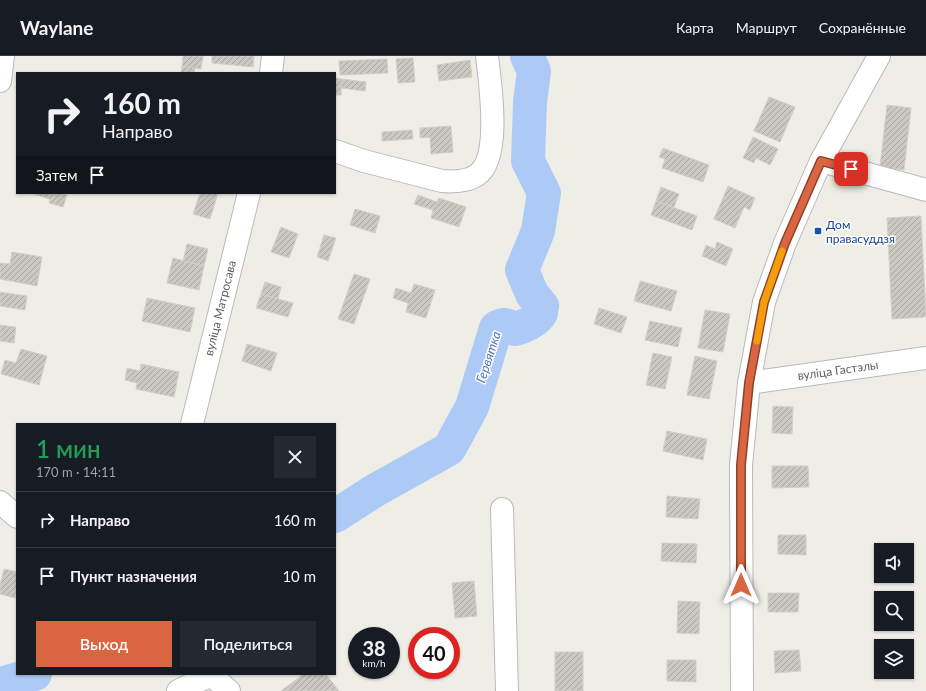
<!DOCTYPE html>
<html lang="ru">
<meta charset="utf-8">
<style>
:root{--surface:#171b24;--page:#242831;--text:#f1f3f6;--muted:#9ea1a6;--line:#363941;--accent:#d96641}
body{margin:0;font-family:Lato,sans-serif;background:var(--page);color:var(--text);height:100vh;display:flex;flex-direction:column;font-size:15px;white-space:nowrap}
*{box-sizing:border-box;margin:0}
p{font-size:13px;color:var(--muted)}
.icon{flex:none;width:22px;height:22px;fill:none;stroke:currentColor;stroke-width:2;stroke-linecap:round;stroke-linejoin:round}
.map{position:relative;flex:1;overflow:hidden}
.panel{position:absolute;left:16px;top:367px;width:320px;height:252px;display:flex;flex-direction:column;background:var(--surface);border-radius:0px;box-shadow:0 1px 3px #0004}
.panel>*{flex:none}
.hud{position:absolute;left:16px;top:16px;width:320px;height:122px;border-radius:0px;box-shadow:0 1px 3px #0004;background:#171b24;color:var(--text);overflow:hidden}
.fabs{position:absolute;left:874px;top:487px;display:grid;gap:8px}
.fabs a{display:grid;place-items:center;width:40px;height:40px;border-radius:0px;background:var(--surface);box-shadow:0 1px 3px #0004;font-size:20px}
.speed{position:absolute;left:348px;top:571px;display:flex;gap:8px;font-size:20px;font-weight:700;text-align:center}
.speed>*{display:grid;place-content:center;width:52px;height:52px;border-radius:50%;background:var(--surface);box-shadow:0 1px 3px #0004;line-height:1}
.speed small{font-size:10px;font-weight:400}
.speed .limit{border:6px solid #d22;background:#fff;color:#111}
.pin{position:absolute;display:grid;place-items:center;width:34px;height:34px;color:#fff;margin:-17px;border-radius:8px;box-shadow:0 2px 6px #0006}
.me{position:absolute;width:44px;margin:-22px;rotate:0deg;stroke-linejoin:round;filter:drop-shadow(0 0 3px #0008)}
.turn{display:flex;align-items:center;gap:14px;height:84px;padding:0 20px;font-size:18px}
.turn .icon{width:52px;height:52px;stroke-width:2.5}
.turn b{display:block;font-size:28px;line-height:34px}
.then{display:flex;align-items:center;height:38px;padding:0 20px;background:#0003;gap:8px;font-size:15px}
.round{display:grid;place-items:center;flex:none;width:42px;height:42px;border-radius:0px;background:var(--page)}
.summary{display:flex;align-items:center;justify-content:space-between;height:68px;padding:0 20px}
h1{font-size:24px;font-weight:600;line-height:30px;color:#1e9e55}
.button{display:flex;gap:8px;margin-top:auto;padding:8px 20px}
.button a{flex:1;height:46px;border-radius:0px;background:var(--accent);color:#fff;font-size:16px;font-weight:600;line-height:46px;text-align:center}
.button a+a{background:var(--page);color:var(--text)}
ul{padding:0;list-style:none}
li{display:flex;align-items:center;gap:12px;height:56px;padding:0 20px;border-top:1px solid var(--line)}
li div{flex:1}
li b{display:block;font-size:15px}
li em{font-style:normal}
header{display:flex;align-items:center;gap:24px;box-sizing:border-box;height:56px;padding:0 20px;background:var(--surface);border-bottom:1px solid var(--line)}
header strong{font-size:19px}
nav{display:flex;gap:22px;margin-inline-start:auto;font-size:14px}
.map>svg:first-child{display:block}
</style>
<header>
<strong>Waylane</strong>
<nav><a>Карта</a><a>Маршрут</a><a>Сохранённые</a></nav>
</header>
<div class="map">
<svg width="926" height="635" viewBox="0 0 926 635">
<defs>
<pattern id="building-hatch" width="6" height="6" patternUnits="userSpaceOnUse"><rect width="6" height="6" fill="#cac8c2"/><path d="M-1 1l2-2M0 6l6-6M5 7l2-2" fill="none" stroke="#a7a6a1"/></pattern>
</defs>
<rect width="100%" height="100%" fill="#eeeee6"/>
<g fill="none" stroke-linecap="round" stroke-linejoin="round">
<g stroke="#adcaf7" stroke-width="34">
<path d="M335,460L374,435L449,393L472,351L496,272C504,266 507,270 515,273C523,271 537,265 541,257C541,255 541,253 542,250L532,238L522,214L538,175L544,137L528,105L530,46L534,15L527,0"/>
<path d="M0,631L7,626L35,618"/>
</g>
</g>
<g fill="url(#building-hatch)" stroke="#d2d0c5">
<path d="M183,0H203L201,13L182,10Z"/>
<path d="M212,0H254L253,11L212,7Z"/>
<path d="M413,2L415,26L398,27L396,3Z"/>
<path d="M387,3L388,17L340,19L339,5Z"/>
<path d="M470,4L472,21L439,25L437,9Z"/>
<path d="M182,10L195,12L194,17H181Z"/>
<path d="M335,22L342,23L341,39H335Z"/>
<path d="M342,23L366,26L365,35L341,32Z"/>
<path d="M769,41L795,51L780,86L754,75Z"/>
<path d="M887,49L911,52L904,114L880,111Z"/>
<path d="M451,70L453,96L431,98L430,81L420,82V72Z"/>
<path d="M412,74L413,83L382,85V76Z"/>
<path d="M753,81L778,93L770,109L756,102L754,107L743,102Z"/>
<path d="M663,92L709,109L703,126L662,112L665,103L659,101Z"/>
<path d="M728,130L755,142L750,154L744,151L735,172L714,163Z"/>
<path d="M661,131L679,138L674,151L656,145Z"/>
<path d="M31,137H54L52,144Z"/>
<path d="M54,137H59L67,139L63,151L49,147L50,143L52,144Z"/>
<path d="M200,137H218L210,163L193,158Z"/>
<path d="M418,139L437,146L439,142L466,151L459,171L431,162L433,154L414,148Z"/>
<path d="M656,145L697,160L692,174L651,159Z"/>
<path d="M355,153L380,160L375,177L350,169Z"/>
<path d="M921,160L926,261L892,263L887,162Z"/>
<path d="M281,171L298,178L289,202L271,196Z"/>
<path d="M324,179L336,182L328,205L317,201Z"/>
<path d="M717,186L733,193L726,210L702,200L706,189L715,193Z"/>
<path d="M187,188L208,193L204,210L183,205Z"/>
<path d="M12,196L42,201L37,230L0,223V207L10,208Z"/>
<path d="M173,202L204,210L199,234L167,227Z"/>
<path d="M354,218L370,223L354,268L338,263Z"/>
<path d="M640,225L677,235L671,255L634,245Z"/>
<path d="M265,226L281,231L278,243L261,238Z"/>
<path d="M414,228L435,234L426,262L406,256L408,247L393,242L396,232L411,237Z"/>
<path d="M0,236L27,240L25,254L0,250Z"/>
<path d="M261,238L293,247L288,261L256,252Z"/>
<path d="M147,242L195,252L190,276L142,265Z"/>
<path d="M599,252L627,261L621,277L594,268Z"/>
<path d="M705,254L730,258L723,296L698,292Z"/>
<path d="M650,265L682,272L678,291L645,284Z"/>
<path d="M0,269L16,271L14,287L0,285Z"/>
<path d="M247,288L277,297L271,315L242,305Z"/>
<path d="M21,293L47,300L39,329L1,318L5,304L16,307Z"/>
<path d="M653,297L672,301L665,333L646,329Z"/>
<path d="M695,300L717,305L709,343L687,339Z"/>
<path d="M141,308L179,316L174,341L136,333L137,327L125,324L127,312L140,315Z"/>
<path d="M773,350L793,351L792,378L772,377Z"/>
<path d="M667,375L707,383L703,404L663,395Z"/>
<path d="M772,410H808L809,431L772,432Z"/>
<path d="M667,440L700,443L698,463L666,461Z"/>
<path d="M778,479H806V499L778,498Z"/>
<path d="M662,487L697,488L696,507L661,505Z"/>
<path d="M4,513L17,516V530L15,542L0,538V529Z"/>
<path d="M474,525L477,560L455,562L452,527Z"/>
<path d="M768,537H799L798,556H768Z"/>
<path d="M678,545L700,546L699,578L677,577Z"/>
<path d="M799,594L801,615L775,617L774,595Z"/>
<rect x="555" y="596" width="28" height="39"/>
<path d="M667,604H696V626L667,625Z"/>
<path d="M299,618H326L339,635H281L301,620Z"/>
</g>
<g fill="none" stroke-linecap="round" stroke-linejoin="round">
<g stroke="#b8b9be" stroke-width="24">
<g id="minor">
<path d="M271,17L273,0"/>
<path d="M0,25L3,0"/>
<path d="M335,95L364,105L442,125C454,126 467,126 477,119C502,102 490,27 487,0"/>
<path d="M821,105L926,134"/>
<path d="M749,327L926,302"/>
<path d="M192,368L249,137"/>
<path d="M0,446L17,461"/>
<path d="M502,453L507,635"/>
<path d="M210,618L229,635"/>
<path d="M178,635L205,622L204,618"/>
<path d="M742,635L741,409L749,327L764,246L785,187L821,105L879,0"/>
</g>
</g>
<use href="#minor" stroke="#fff" stroke-width="22"/>
</g>
<g fill="none" stroke-linecap="round" stroke-linejoin="round">
<g stroke="#8d422a" stroke-width="10">
<path id="route" d="M741,529V409L749,327L764,246L785,187L821,105L851,113"/>
</g>
<use href="#route" stroke="#d96641" stroke-width="7"/>
<path stroke="#f59e0b" stroke-width="7" d="M757,285L764,246L782,195"/>
</g>
<rect fill="#1a4fb4" stroke="#fff" stroke-width="1.5" x="814" y="171" width="8" height="8" rx="2"/>
<g text-anchor="middle" dominant-baseline="central" stroke-width="3" stroke-linejoin="round" paint-order="stroke">
<g font-size="12" fill="#164399" stroke="#fff" text-anchor="start">
<text x="826" y="168">Дом<tspan x="826" dy="14">правасуддзя</tspan></text>
</g>
<g font-size="12" fill="#5d5f65" stroke="#fff">
<text transform="translate(220 252) rotate(-76)">вуліца Матросава</text>
<text transform="translate(838 314) rotate(-8)">вуліца Гастэлы</text>
</g>
<g font-size="13" font-style="italic" fill="#5273b9" stroke="#fff">
<text transform="translate(488 301) rotate(-72)">Гервятка</text>
</g>
</g>
</svg>
<div class="fabs">
<a><svg class="icon" aria-label="sound" viewBox="0 0 24 24"><path d="M4 9h4l5-4v14l-5-4H4zM17 9q2 3 0 6"/></svg></a>
<a><svg class="icon" aria-label="search" viewBox="0 0 24 24"><circle cx="10" cy="10" r="6"/><path d="M15 15l6 6"/></svg></a>
<a><svg class="icon" aria-label="layers" viewBox="0 0 24 24"><path d="M12 4l9 5-9 5-9-5zM3 14l9 5 9-5"/></svg></a>
</div>
<div class="speed"><div>38<small>km/h</small></div><div class="limit">40</div></div>
<div class="pin" style="left:851px;top:113px;background:#d93025"><svg class="icon" aria-label="arrive" viewBox="0 0 24 24"><path d="M6 21V4h12l-3 4 3 4H6"/></svg></div>
<svg class="me" style="left:741px;top:529px" viewBox="-20 -20 40 40"><path d="M0-17L14 15 0 8-14 15z" fill="#d96641" stroke="#fff" stroke-width="4"/></svg>
<div class="hud">
<div class="turn"><svg class="icon" aria-label="right" viewBox="0 0 24 24"><path d="M7 20v-9h11M14 6l5 5-5 5"/></svg><div><b>160 m</b>Направо</div></div>
<div class="then">Затем<svg class="icon" aria-label="arrive" viewBox="0 0 24 24"><path d="M6 21V4h12l-3 4 3 4H6"/></svg></div>
</div>
<section class="panel">
<div class="summary"><div><h1>1 мин</h1><p>170 m · 14:11</p></div><a class="round"><svg class="icon" aria-label="close" viewBox="0 0 24 24"><path d="M6 6l12 12M18 6L6 18"/></svg></a></div>
<ul>
<li><svg class="icon" aria-label="right" viewBox="0 0 24 24"><path d="M7 20v-9h11M14 6l5 5-5 5"/></svg><div><b>Направо</b></div><em>160 m</em></li>
<li><svg class="icon" aria-label="arrive" viewBox="0 0 24 24"><path d="M6 21V4h12l-3 4 3 4H6"/></svg><div><b>Пункт назначения</b></div><em>10 m</em></li>
</ul>
<div class="button"><a>Выход</a><a>Поделиться</a></div>
</section>
</div>
